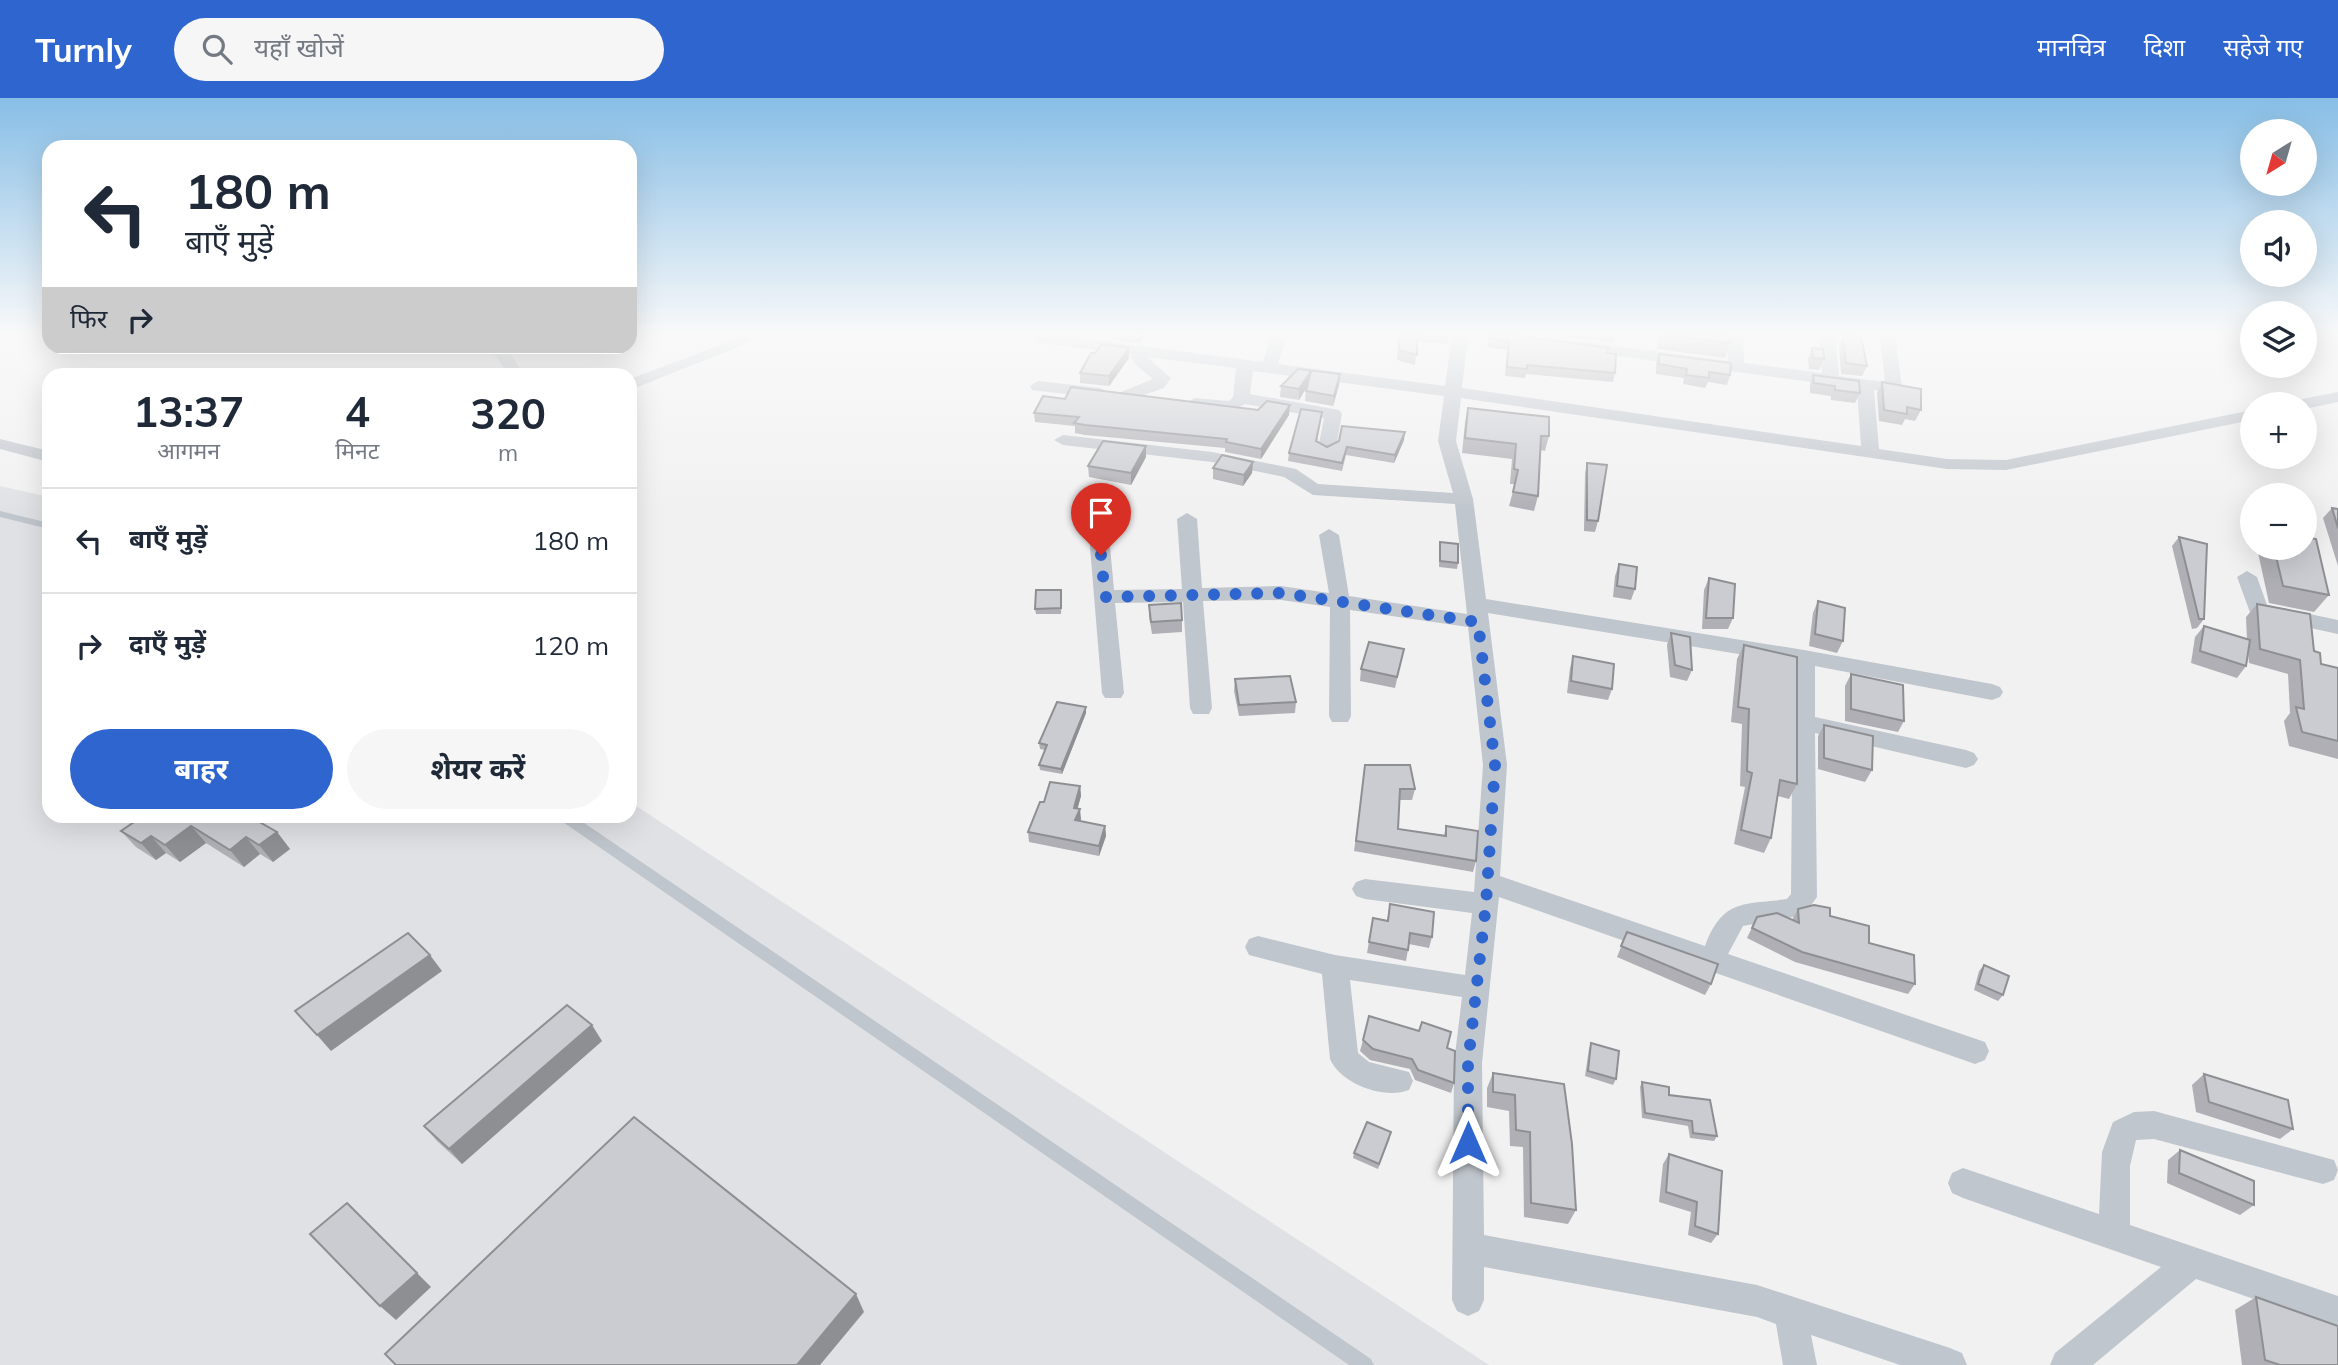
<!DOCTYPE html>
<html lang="hi">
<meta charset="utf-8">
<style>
:root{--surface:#fff;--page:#f6f6f7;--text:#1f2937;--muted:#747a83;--line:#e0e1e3;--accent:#2e65cf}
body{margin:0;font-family:Mulish,"Noto Sans Devanagari",sans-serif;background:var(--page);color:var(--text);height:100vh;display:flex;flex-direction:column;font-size:26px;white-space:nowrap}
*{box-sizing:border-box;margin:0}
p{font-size:23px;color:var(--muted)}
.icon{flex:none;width:38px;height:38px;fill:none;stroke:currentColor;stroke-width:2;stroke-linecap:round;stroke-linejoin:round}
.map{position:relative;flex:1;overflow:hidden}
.side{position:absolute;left:42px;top:270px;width:595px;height:455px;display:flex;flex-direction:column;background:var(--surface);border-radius:21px;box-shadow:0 7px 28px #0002}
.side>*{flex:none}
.guide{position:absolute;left:42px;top:42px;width:595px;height:214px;border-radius:21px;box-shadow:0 7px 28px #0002;background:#fff;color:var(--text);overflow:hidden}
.needle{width:46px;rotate:217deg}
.buttons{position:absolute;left:2240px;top:21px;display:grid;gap:14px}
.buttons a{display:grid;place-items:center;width:77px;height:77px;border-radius:50%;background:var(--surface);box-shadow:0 7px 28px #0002;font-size:35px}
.pin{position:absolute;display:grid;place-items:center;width:60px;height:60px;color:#fff;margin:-72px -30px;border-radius:50% 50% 50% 0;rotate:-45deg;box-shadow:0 0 7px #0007}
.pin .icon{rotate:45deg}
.me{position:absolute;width:77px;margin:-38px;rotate:0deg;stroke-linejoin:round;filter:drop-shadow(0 0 5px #0008)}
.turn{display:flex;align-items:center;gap:24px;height:147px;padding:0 28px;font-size:32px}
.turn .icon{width:91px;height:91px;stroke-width:2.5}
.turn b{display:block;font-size:49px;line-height:60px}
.then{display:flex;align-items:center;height:66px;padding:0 28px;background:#0003;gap:14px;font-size:26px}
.eta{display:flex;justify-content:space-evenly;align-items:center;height:119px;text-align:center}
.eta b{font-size:42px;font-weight:700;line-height:49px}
.action{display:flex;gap:14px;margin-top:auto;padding:14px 28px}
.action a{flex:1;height:80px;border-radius:42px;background:var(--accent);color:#fff;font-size:28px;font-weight:700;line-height:80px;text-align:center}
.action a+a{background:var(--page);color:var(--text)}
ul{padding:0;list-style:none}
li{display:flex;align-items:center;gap:21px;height:105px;padding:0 28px;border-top:2px solid var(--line)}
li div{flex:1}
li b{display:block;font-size:26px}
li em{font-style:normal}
header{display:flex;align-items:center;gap:42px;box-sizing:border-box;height:98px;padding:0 35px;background:var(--accent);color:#fff}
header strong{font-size:33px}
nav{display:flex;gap:38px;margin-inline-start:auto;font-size:24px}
.search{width:490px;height:63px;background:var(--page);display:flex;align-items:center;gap:18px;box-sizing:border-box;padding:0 24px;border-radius:38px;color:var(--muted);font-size:26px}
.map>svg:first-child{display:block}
</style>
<header>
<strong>Turnly</strong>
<div class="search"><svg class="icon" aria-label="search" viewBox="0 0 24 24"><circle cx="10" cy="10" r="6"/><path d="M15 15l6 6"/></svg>यहाँ खोजें</div>
<nav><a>मानचित्र</a><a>दिशा</a><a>सहेजे गए</a></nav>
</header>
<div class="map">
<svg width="2338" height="1267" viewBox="0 0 2338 1267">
<rect width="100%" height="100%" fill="#f2f1f1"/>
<path fill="#e0e1e4" d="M0,388L49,399V718H630V704L1489,1267H0Z"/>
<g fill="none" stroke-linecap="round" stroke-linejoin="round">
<g fill="#c0c6cd" fill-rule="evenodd">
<path d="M0,413L49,425V431L0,419Z"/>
<path d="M558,718H574L1371,1261L1374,1267H1349L560,722Z"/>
</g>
<g fill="#c0c6cd" fill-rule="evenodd">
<path d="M746,237H768L630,292V281Z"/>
<path d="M1034,237H1055L1263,264L1271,237H1287L1278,266L1445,288L1452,237H1468L1462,290L1861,348L1857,290L1580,253L1572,248L1580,243L1728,263L1727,237H1743L1744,265L1822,275L1819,237H1835L1839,278L1885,284L1880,239L1895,237L1902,290L1894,295L1874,292L1879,351L1947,361L2006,362L2252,312V322L2006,372L1947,371L1461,300L1456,343L1473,401L1486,501L1804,552L1992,586L2000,589L2003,594L2000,599L1992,602L1815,568V619L1966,652L1974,655L1978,661L1974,667L1966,670L1815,635L1817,799L1804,817L1743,828L1728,856L1985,944L1989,953L1985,962L1975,966L1499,799L1482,965L1484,1137L1757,1187L1950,1250L1962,1255L1967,1267H1900L1811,1237L1817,1267H1783L1776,1226L1757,1219L1484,1169V1202L1479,1213L1468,1218L1457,1213L1452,1202L1454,965L1462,899L1350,882L1358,955L1369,964L1409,974L1413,983L1409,992C1384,1002 1341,986 1330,961L1322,876L1249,857L1245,849L1249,841L1258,838L1335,857L1465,877L1472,815L1365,801L1356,798L1352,791L1356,784L1365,781L1474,794L1483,667L1468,529L1350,512L1351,618L1348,624H1332L1329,618L1330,509L1281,502L1203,503L1212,610L1209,616H1193L1190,610L1183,504L1115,505L1124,595L1121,600H1105L1102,595L1089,437L1099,431L1109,437L1114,492L1182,491L1177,421L1187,415L1197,421L1202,490L1281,488L1329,495L1319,437L1329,431L1339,437L1349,498L1467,516L1455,406L1313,397L1284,379L1212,364L1063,347L1054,342L1063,337L1212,354L1296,371L1318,386L1453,395L1438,343L1444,298L1253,273L1250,296L1339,312L1342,316L1336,350L1327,355L1318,350L1324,320L1245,306L1233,313L1189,309L1186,305L1195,300L1229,303L1233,299L1236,270L1147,259L1171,280L1164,290L1127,303L1121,302L1118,298L1121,294L1153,281L1135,266L1130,256L1042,245L1036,243ZM1488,515L1793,565L1791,796L1787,801C1744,807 1723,800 1705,848L1500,778L1507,667Z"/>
<path d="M488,248H505L524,276H508Z"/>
<path d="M1038,283L1101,290L1109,295L1101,300L1032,292L1030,288Z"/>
<path d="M2338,294V304L2305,311V306H2294L2297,302Z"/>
<path d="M0,341L49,353V364L0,351Z"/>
<path d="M2247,473L2257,479L2267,507L2338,522V536L2251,517L2237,479Z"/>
<path d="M2154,1013L2334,1062L2338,1072L2334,1082L2323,1086L2154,1041L2136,1042L2130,1068V1127L2338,1198V1230L2196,1181L2093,1267H2050L2055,1255L2161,1169L1963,1100L1952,1095L1948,1085L1952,1075L1963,1070L2099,1116L2102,1054L2113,1024L2134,1014Z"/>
</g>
</g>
<g fill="#afafb5">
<path d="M1112,237H1145L1139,245L1112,242Z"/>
<path d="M1178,237H1202L1201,239Z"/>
<path d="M1398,237H1450L1448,246L1417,243L1415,267L1397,262Z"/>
<path d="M1489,237L1609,250L1607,255L1615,275L1613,284L1526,276L1525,280L1505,278L1507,252L1487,249Z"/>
<path d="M1555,237H1616L1613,245Z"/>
<path d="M1659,237H1730V245L1725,260L1657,251Z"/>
<path d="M1843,237L1867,268L1862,278L1841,276L1839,247Z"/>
<path d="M1812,250L1824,261L1819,272L1809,271L1808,261Z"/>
<path d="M1659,256L1730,277L1727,287L1708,284L1705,290L1683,286L1684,280L1656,276V266Z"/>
<path d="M1129,260L1109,288L1080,285V275Z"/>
<path d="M1340,276L1339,287L1333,308L1305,303L1306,290L1299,302L1280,299L1281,288Z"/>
<path d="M1813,277L1860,295L1855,305L1831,302V298L1810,295V286Z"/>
<path d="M1882,284L1921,312L1915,323L1905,321L1902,327L1879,323L1877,295Z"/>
<path d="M1065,301L1289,317L1261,361L1225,354V350L1085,337L1075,335V328L1035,324L1034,315Z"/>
<path d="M1468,310L1549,338L1545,353L1540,352L1538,398L1534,413L1509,408L1515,386H1510L1512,361L1462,355L1465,324Z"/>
<path d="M1321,322L1317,344L1327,349L1404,342L1394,365L1346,357L1342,373L1288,363L1289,355Z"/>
<path d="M1146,348V359L1131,387L1089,379L1088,368Z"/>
<path d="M1253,364L1252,375L1243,388L1213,381V370Z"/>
<path d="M1587,365L1598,423L1595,434L1584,433L1585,375Z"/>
<path d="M2332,410L2338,411V468L2323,420Z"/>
<path d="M2179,439L2204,521L2197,530L2192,531L2172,448Z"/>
<path d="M1440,444L1458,465L1457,471L1439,469Z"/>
<path d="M2257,450H2305L2329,497L2314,514L2269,505Z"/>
<path d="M1619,466L1635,491L1631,502L1613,499L1615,478Z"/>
<path d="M1709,480L1733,520L1728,531H1702L1704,492Z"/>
<path d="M1062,497L1061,516H1036L1035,511Z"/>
<path d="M1818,503L1843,543L1837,555L1809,548L1813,515Z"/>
<path d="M2257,506L2314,553L2321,566L2338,570V661L2289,648L2284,623L2290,615L2288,576L2249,565L2248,554L2246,568L2237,580L2191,565L2195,539L2204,528L2247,542L2246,519Z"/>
<path d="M1149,507L1182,522V534L1152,536L1149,518Z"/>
<path d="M1671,535L1692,572L1687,583L1670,579L1667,547Z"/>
<path d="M1744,547L1797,686L1789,701L1778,698L1771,740L1764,755L1734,746L1745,689L1740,688L1742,626L1731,624L1737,561Z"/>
<path d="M1404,551L1395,590L1360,583L1361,571Z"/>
<path d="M1573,558L1612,591L1608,602L1567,595L1570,570Z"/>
<path d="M1851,576L1904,623L1898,634L1845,623V588Z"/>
<path d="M1235,581L1296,604L1295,615L1239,618L1234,593Z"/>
<path d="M1086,609V615L1062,676L1040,672L1039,667L1045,652L1040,651L1039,645Z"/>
<path d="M1824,627L1872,672L1865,684L1818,671V638Z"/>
<path d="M1364,678L1415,691L1412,702H1399L1398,731L1444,737L1446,728L1476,763L1473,774L1354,753Z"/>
<path d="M1080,688L1081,698L1077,711L1081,721L1080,723L1105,728L1106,738L1099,758L1029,744L1028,734L1044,704Z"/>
<path d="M143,718L277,734L290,751L273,764L260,756L244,769L206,745L180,764L166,755L156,762L136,749L121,733Z"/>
<path d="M1390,806L1432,839L1429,850L1409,846L1406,863L1367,855L1373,820L1387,823Z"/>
<path d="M1798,811L1830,818L1869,845L1915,886L1908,896L1795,864L1747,840L1757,819L1792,822Z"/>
<path d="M1627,834L1711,886L1705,897L1617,859Z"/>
<path d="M1984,867L2003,897L1998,903L1974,892L1979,873Z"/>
<path d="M1363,942L1447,950L1454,985L1451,995L1415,982L1410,971L1370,962L1360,953Z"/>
<path d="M602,943L462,1066L437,1043L424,1028Z"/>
<path d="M1591,945L1616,981L1613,987L1585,978L1589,951Z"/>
<path d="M1493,975L1564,986L1576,1112L1568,1126L1524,1119L1523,1049L1510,1048L1509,1013L1487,1009V990Z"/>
<path d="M2204,976L2293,1031L2280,1041L2196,1014L2192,987Z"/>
<path d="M1642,984L1669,997L1717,1038L1714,1043L1690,1040L1688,1028L1642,1020L1640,989Z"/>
<path d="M1390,1040L1378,1071L1353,1060L1354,1055Z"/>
<path d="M2180,1052L2254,1107L2240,1117L2167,1085L2168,1062Z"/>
<path d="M1669,1056L1718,1136L1711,1145L1688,1137L1691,1114L1659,1104L1663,1066Z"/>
<path d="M2256,1199L2338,1267H2242L2235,1212Z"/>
</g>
<g fill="#8e8f93">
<path d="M1139,237H1145L1139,245Z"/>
<path d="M1129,250V260L1109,288V278Z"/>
<path d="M1311,273L1310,284L1299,302V291Z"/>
<path d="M1340,276L1339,287L1333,308L1334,298Z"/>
<path d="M1290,307L1289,317L1261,361V351Z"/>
<path d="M1405,334L1404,342L1394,365L1395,357Z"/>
<path d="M1146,348V359L1131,387V375Z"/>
<path d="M1253,364L1252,375L1243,388L1244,377Z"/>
<path d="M1086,609V615L1062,676L1061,671Z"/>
<path d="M1080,688L1081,698L1075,720L1074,710Z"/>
<path d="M1080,711L1081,721L1076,733L1075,722Z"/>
<path d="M191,728L206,745L180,764L165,747Z"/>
<path d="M1105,728L1106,738L1099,758V748Z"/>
<path d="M277,734L290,751L273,764L259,747Z"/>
<path d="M151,738L166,755L156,762L141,745Z"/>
<path d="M246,739L260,756L244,769L230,752Z"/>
<path d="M430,857L442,873L331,953L317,937Z"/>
<path d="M592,927L602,943L462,1066L449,1051Z"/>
<path d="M347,1105L431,1189L396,1222L380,1208Z"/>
<path d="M856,1196L864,1214L820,1267H797Z"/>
</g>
<g fill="#cbccd2" stroke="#8e8f93" stroke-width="2">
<path d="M1399,237H1417V257L1399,252Z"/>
<path d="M1489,237H1514L1609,250L1606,255L1616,256L1615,275L1527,267V271L1507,269L1509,243L1488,240Z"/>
<path d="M1669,237H1730V245Z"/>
<path d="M1843,237L1861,239L1867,268L1846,265Z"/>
<path d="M1102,246L1129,250L1109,278L1080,275L1091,255H1095Z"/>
<path d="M1812,250L1823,251L1824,261L1813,260Z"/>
<path d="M1659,256L1731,265L1730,277L1709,274V280L1686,277L1687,271L1659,266Z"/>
<path d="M1298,271L1340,276L1334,298L1306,293L1311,273L1299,291L1281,288Z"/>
<path d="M1813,277L1859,283L1860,295L1835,292V288L1814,285Z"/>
<path d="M1882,284L1921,291V312L1907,309V316L1884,312Z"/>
<path d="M1071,289L1258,312L1267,303L1290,307L1261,351L1226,344L1227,341L1085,327L1074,325L1079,319L1034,315L1043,298L1065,301Z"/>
<path d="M1468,310L1549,319V338H1541L1538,398L1513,394L1518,372L1514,371L1516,346L1465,340Z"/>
<path d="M1301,311L1322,314L1316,343L1327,349L1339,343L1342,328L1405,334L1395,357L1347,349L1342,365L1289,355Z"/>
<path d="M1103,343L1146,348L1131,375L1088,368Z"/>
<path d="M1222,357L1253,364L1244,377L1213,370Z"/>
<path d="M1587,365L1607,367L1598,423L1587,422Z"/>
<path d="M2332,410L2338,411V430Z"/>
<path d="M2179,439L2207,446L2204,521H2199Z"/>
<path d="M2305,439L2316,441L2329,497L2283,488L2274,450H2305Z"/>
<path d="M1440,444L1458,446V465L1440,463Z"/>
<path d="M1619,466L1637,469L1635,491L1617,488Z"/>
<path d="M1709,480L1735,486L1733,520H1706Z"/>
<path d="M1036,492H1061V510L1035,511Z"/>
<path d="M1818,503L1845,510L1843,543L1815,536Z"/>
<path d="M1181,505L1182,522L1151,524L1149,507Z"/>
<path d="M2257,506L2310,516L2314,553L2320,555L2321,566L2338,570V643L2302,634L2296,609L2304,611L2300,562L2260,551Z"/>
<path d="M2204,528L2250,542L2246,568L2200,553Z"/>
<path d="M1671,535L1690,539L1692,572L1675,567Z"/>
<path d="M1369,544L1404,551L1397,579L1361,571Z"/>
<path d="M1744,547L1797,559V686L1780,682L1771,740L1741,732L1752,675L1747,673L1749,611L1738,609Z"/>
<path d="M1573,558L1614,566L1612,591L1571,583Z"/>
<path d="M1851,576L1903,587L1904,623L1851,611Z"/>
<path d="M1290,578L1296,604L1239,607L1235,581Z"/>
<path d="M1057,604L1086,609L1061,671L1039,667L1047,647L1039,645Z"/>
<path d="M1824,627L1873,638L1872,672L1824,660Z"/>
<path d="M1365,667H1410L1415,691H1400L1398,731L1446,738V728L1478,733L1476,763L1356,743Z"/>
<path d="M1050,684L1080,688L1074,710L1080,711L1075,722L1105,728L1099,748L1028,734L1040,704H1044Z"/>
<path d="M143,718H249L277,734L259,747L246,739L230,752L191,728L165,747L151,738L141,745L121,733Z"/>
<path d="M1390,806L1434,814L1432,839L1410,835L1408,852L1369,844L1373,820L1388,823Z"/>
<path d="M1814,807L1830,810V818L1869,828V845L1914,857L1915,886L1802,854L1752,830L1757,819L1777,815L1799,825L1798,811Z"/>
<path d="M1627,834L1718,866L1711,886L1621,848Z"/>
<path d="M408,835L430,857L317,937L295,913Z"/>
<path d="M1984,867L2009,878L2003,897L1978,886Z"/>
<path d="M567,907L592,927L449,1051L424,1028Z"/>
<path d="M1369,918L1419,933L1422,924L1451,934L1447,950L1455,953L1454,985L1418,972L1412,961L1373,951L1363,942Z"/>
<path d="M1591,945L1619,953L1616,981L1588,973Z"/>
<path d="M1493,975L1564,986L1572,1046L1576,1112L1531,1105L1530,1034L1516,1032L1515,997L1493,994Z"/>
<path d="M2204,976L2288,1002L2293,1031L2209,1004Z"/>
<path d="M1642,984L1669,989V997L1710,1002L1717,1038L1693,1035L1692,1023L1645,1015Z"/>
<path d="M634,1019L856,1196L797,1267H396L385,1256Z"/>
<path d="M1367,1024L1391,1034L1379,1066L1354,1055Z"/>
<path d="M2180,1052L2254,1083V1107L2179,1075Z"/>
<path d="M1669,1056L1722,1073L1718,1136L1695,1128L1697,1104L1666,1094Z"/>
<path d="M347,1105L417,1175L380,1208L310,1136Z"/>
<path d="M2256,1199L2338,1228V1267H2280L2265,1262Z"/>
</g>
<linearGradient id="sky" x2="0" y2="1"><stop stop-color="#87bee6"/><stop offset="0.57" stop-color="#f9f9f9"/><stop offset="1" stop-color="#f9f9f9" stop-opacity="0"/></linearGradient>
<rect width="2338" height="414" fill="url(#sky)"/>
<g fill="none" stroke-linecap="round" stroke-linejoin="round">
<path stroke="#2e65cf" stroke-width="12" stroke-dasharray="0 21.6" d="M1101,457L1105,499L1281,495L1478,524L1495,667L1486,806L1468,965V1045"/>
</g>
</svg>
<div class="buttons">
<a><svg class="needle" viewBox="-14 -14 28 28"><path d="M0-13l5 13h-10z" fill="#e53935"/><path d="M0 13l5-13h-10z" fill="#747a83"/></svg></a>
<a><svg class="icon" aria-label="sound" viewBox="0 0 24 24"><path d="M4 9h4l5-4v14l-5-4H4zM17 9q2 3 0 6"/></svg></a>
<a><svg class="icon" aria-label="layers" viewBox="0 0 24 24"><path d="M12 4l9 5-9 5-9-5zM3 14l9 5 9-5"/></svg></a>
<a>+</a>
<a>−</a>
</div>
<div class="pin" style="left:1101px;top:457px;background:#d93025"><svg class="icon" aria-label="arrive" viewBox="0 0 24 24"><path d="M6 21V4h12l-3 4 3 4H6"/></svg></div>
<svg class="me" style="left:1468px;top:1045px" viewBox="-20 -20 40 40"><path d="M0-17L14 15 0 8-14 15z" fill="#2e65cf" stroke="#fff" stroke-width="4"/></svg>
<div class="guide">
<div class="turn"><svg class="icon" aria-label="left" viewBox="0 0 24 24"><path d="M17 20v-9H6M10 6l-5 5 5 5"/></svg><div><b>180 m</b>बाएँ मुड़ें</div></div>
<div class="then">फिर<svg class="icon" aria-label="right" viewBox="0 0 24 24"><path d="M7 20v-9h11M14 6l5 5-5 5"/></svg></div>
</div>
<section class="side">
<div class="eta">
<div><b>13:37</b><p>आगमन</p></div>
<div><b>4</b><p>मिनट</p></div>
<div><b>320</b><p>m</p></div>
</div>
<ul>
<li><svg class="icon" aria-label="left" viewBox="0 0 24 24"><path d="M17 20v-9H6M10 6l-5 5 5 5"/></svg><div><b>बाएँ मुड़ें</b></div><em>180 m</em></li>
<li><svg class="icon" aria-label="right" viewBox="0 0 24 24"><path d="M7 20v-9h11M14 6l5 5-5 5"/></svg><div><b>दाएँ मुड़ें</b></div><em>120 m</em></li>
</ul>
<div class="action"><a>बाहर</a><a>शेयर करें</a></div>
</section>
</div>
